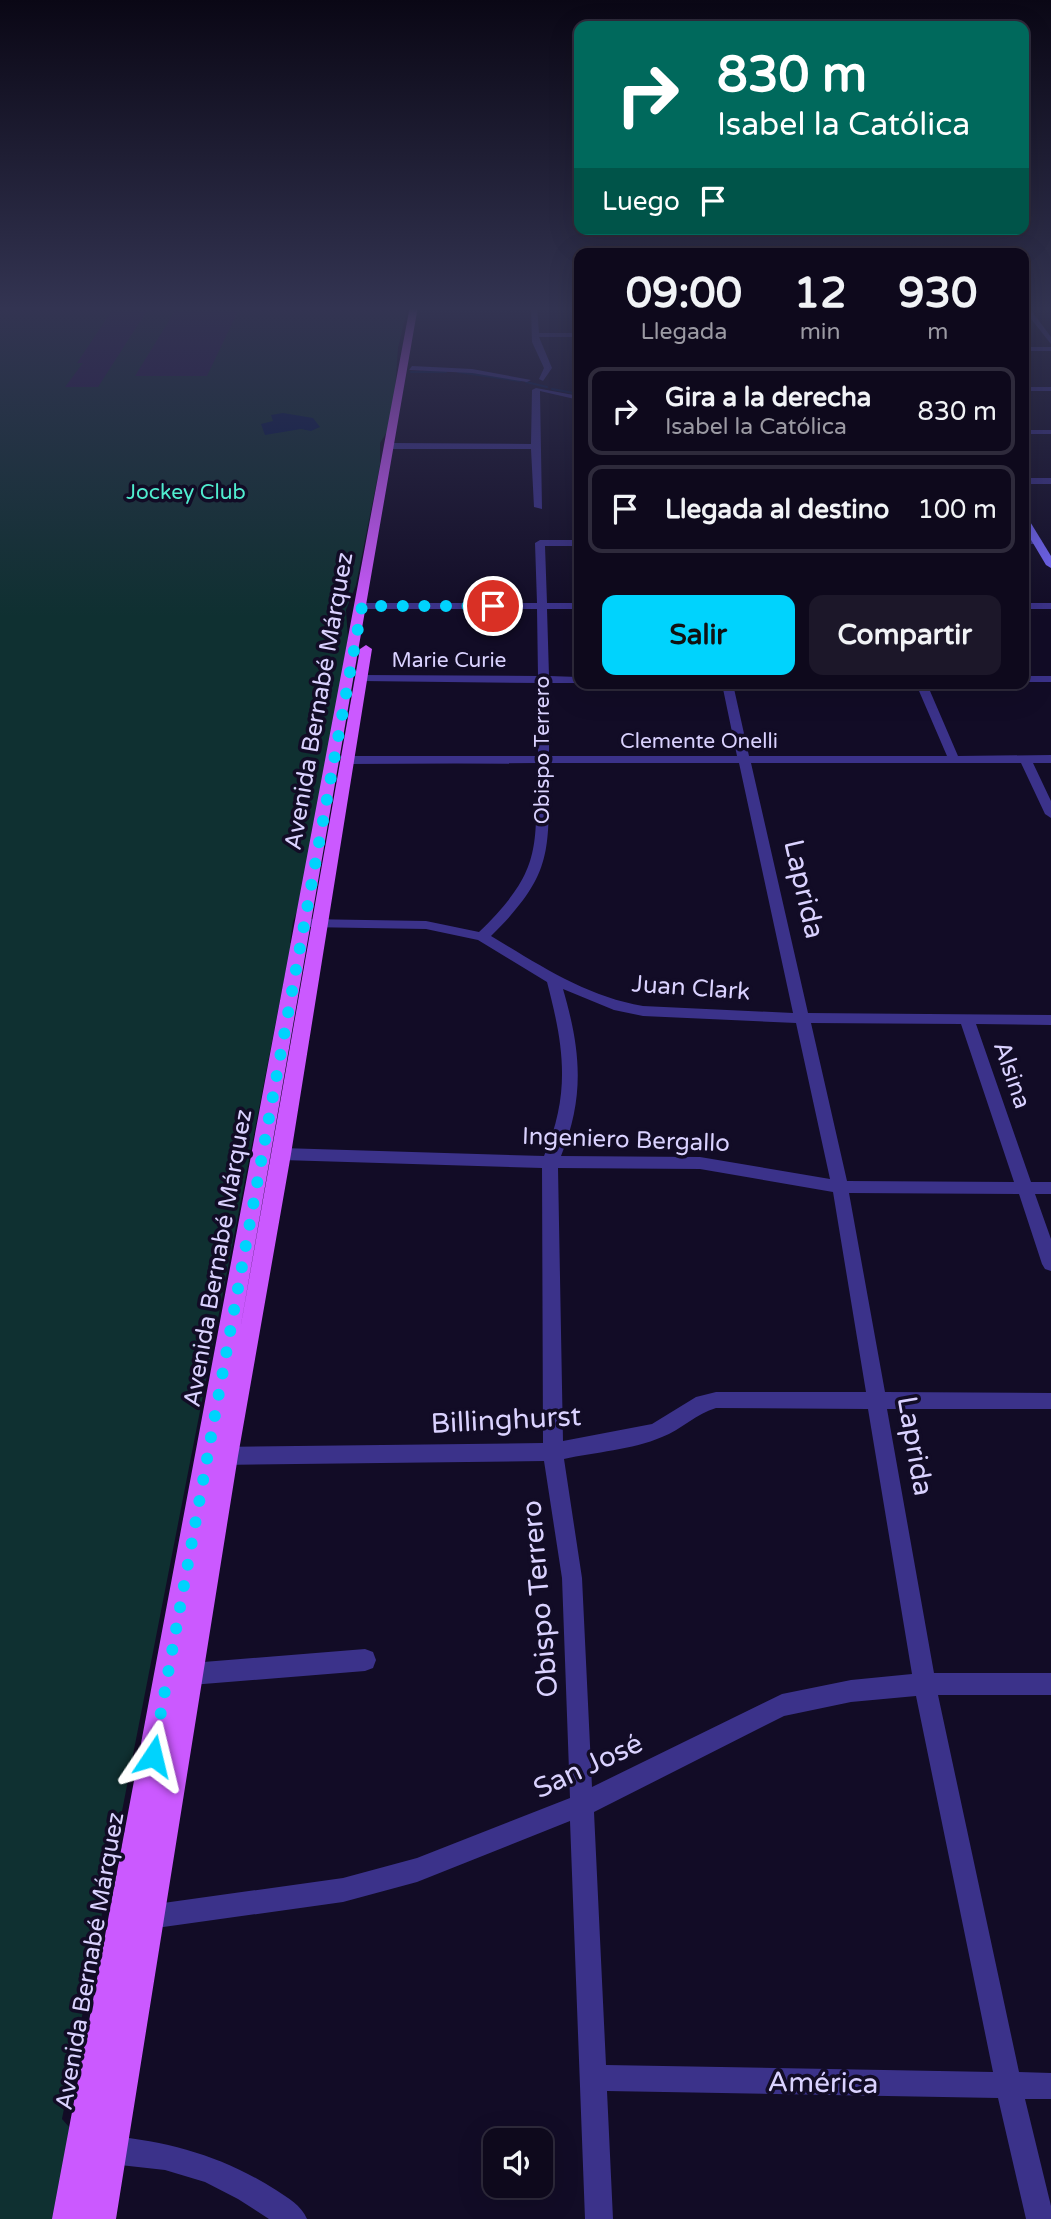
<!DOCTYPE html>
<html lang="es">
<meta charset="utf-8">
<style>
:root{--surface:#0e091c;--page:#1c1729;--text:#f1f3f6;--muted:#9b9aa3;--line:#2e2a3b;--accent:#00d3fd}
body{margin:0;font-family:"Varela Round",sans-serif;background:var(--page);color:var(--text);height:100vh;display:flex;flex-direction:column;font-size:26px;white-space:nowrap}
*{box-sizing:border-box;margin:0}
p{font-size:23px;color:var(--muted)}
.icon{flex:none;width:38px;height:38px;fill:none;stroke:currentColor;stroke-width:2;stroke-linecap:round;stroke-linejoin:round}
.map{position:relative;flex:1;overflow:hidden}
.sheet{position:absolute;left:574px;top:248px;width:455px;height:441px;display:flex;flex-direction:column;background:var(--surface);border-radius:14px;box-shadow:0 7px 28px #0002,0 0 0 2px var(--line)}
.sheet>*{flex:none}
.guide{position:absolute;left:574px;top:21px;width:455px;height:214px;border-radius:14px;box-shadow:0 7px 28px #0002,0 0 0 2px var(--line);background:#00695c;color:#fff;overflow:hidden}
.controls{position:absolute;left:483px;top:2128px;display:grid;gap:14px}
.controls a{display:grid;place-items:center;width:70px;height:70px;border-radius:14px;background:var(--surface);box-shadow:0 7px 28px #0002,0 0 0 2px var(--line);font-size:35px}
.pin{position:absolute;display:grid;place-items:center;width:60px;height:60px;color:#fff;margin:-30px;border:4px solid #fff;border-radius:50%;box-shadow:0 2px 7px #0007}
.me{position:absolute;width:77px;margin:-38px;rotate:10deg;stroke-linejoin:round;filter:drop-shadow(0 0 5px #0008)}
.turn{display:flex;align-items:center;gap:24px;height:147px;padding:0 28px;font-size:32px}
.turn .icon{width:91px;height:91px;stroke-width:2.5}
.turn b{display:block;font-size:49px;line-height:60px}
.then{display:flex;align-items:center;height:66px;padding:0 28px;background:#0003;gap:14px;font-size:26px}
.eta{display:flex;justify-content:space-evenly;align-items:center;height:119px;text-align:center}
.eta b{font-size:42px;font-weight:800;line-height:49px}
.action{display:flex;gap:14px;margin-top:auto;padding:14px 28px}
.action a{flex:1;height:80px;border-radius:14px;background:var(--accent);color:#111;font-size:28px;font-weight:800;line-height:80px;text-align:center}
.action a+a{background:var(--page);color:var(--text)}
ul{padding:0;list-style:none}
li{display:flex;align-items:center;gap:21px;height:88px;margin:0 14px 10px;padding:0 14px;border:4px solid var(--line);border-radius:14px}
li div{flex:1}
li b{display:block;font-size:26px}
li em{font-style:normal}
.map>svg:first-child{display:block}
</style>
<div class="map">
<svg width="1051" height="2219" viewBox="0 0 1051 2219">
<rect width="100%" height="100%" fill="#120c26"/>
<path fill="#0f3031" d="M0,306H408L398,348L395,390L387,432L380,443V465L356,585L346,610L348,638L303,895L293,922L290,943H299L285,975L62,2119L71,2129L56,2219H0Z"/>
<path fill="#041847" d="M283,413L313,418L320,427L311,431L301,429L265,435L261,424L273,421L271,415Z"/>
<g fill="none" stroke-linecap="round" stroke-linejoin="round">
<g stroke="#041847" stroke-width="2">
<path d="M411,372H446"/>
<path d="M458,372L520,381"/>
<path d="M526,382L547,387"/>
<path d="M552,389L579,394"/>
</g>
</g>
<g fill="#241649">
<path d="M115,306H150L98,387H65L83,363H77Z"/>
<path d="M184,307H234L231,311H238L207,376H135L175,311H181Z"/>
</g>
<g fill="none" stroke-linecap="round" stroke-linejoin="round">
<g fill="#3b328a" fill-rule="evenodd">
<path d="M531,306H537L539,333H579V337H539L552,368L543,381L539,379L544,368L532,342Z"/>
<path d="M1024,306H1028L1051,337V344L1024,310Z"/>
<rect x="1024" y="347" width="27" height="4"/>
<path d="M412,366L472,369L531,380L527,382L472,373L409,370Z"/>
<rect x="1024" y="387" width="27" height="4"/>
<path d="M536,388L579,396V400L540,391L542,509L534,507L531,449H390L386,446L390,443L531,444L532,390Z"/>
<rect x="1024" y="430" width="27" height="4"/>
<rect x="1024" y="478" width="27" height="6"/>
<path d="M1024,538H1037L1042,541L1037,544H1024Z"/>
<path d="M540,540H579V546H545L547,603H579V609H547L549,676L579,677V683H549V756H737L722,684H733L749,756H947L916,684H927L958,756L1051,755V763H1033L1051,801V818L1045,814L1021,763H751L808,1013L1051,1015V1025L976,1024L1031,1182H1051V1194H1035L1051,1239V1271L1045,1269L1042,1264L1019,1194L849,1193L885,1392L1051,1393V1409H887L934,1673H1051V1695H938L1019,2072L1051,2073V2099H1025L1051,2206V2219H1026L998,2098L607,2091L613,2219H585L570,1821L417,1882L343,1902L149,1929L140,1926L137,1917L140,1908L149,1905L343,1878L417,1858L570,1798L562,1578L544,1461L217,1465L210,1462L207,1456L210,1450L217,1447L543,1443L542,1168L282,1160L276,1158L274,1154L276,1150L282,1148L544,1156C571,1093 564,1047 547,982L478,940L426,929L306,927L299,923L306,919L426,921L479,932C544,869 535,848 537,763L347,764L341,760L347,756H538V683L361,681L356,678L361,675L538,676L537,609H362L357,606L362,603H537L535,543ZM549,763H739L793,1013L643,1006C587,997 539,965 491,936C556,872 548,850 549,763ZM563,989L614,1010L643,1016L796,1023L830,1179L700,1157L561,1156C585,1096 581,1051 563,989ZM811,1023L961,1024L1014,1182L847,1181ZM558,1168L700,1169L833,1192L866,1392H716L696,1397L652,1424L563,1441ZM716,1408L868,1409L912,1674L851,1680L782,1694L592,1787L582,1578L564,1459C595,1452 632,1450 662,1437C681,1430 697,1413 716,1408ZM916,1696L993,2072L606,2065L594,1812L784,1716L851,1702Z"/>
<rect x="1024" y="603" width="27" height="6"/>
<rect x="1024" y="676" width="27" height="6"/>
<path d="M365,1649L373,1652L376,1660L373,1668L365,1671L191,1685L183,1682L180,1674L183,1666L191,1663Z"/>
<path d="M111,2136C172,2142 224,2157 276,2190C288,2198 301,2205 307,2219H269L238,2199L205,2182L165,2170L111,2164L101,2160L97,2150L101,2140Z"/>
</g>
<path fill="#7669ff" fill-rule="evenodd" d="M1024,517L1029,520L1051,556V568L1046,565L1024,528Z"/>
<path fill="#cb59ff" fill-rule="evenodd" d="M410,306H418L239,1336L360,649L366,645L372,649L291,1154L238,1456L116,2219H84L128,1969L84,2219H52Z"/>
</g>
<linearGradient id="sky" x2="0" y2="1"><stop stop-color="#0a0715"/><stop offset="0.5" stop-color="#333452"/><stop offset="1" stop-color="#333452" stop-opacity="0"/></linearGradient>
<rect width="1051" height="617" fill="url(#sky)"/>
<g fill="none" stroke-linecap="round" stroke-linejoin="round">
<path stroke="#00d3fd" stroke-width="12" stroke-dasharray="0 21.6" d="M153,1756L362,606H493"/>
</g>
<g text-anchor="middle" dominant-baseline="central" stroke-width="7" stroke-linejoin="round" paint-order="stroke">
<g font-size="21" fill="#50eccf" stroke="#120c26">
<text x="186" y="492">Jockey Club</text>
</g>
<g font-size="21" fill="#dad2ff" stroke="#120c26">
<text x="449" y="660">Marie Curie</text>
<text x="699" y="741">Clemente Onelli</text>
<text transform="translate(542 750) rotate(-90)">Obispo Terrero</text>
</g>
<g font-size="24" fill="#dad2ff" stroke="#120c26">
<text transform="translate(319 701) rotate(-80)">Avenida Bernabé Márquez</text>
<text transform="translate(691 988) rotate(4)">Juan Clark</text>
<text transform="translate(1012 1075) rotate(71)">Alsina</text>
<text transform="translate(626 1140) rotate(2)">Ingeniero Bergallo</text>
<text transform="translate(218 1258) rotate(-80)">Avenida Bernabé Márquez</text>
<text transform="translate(90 1961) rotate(-80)">Avenida Bernabé Márquez</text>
</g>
<g font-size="28" fill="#dad2ff" stroke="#120c26">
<text transform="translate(804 889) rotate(77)">Laprida</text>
<text transform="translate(506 1420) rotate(-3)">Billinghurst</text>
<text transform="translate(915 1446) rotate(80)">Laprida</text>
<text transform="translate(540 1599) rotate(-95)">Obispo Terrero</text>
<text transform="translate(588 1766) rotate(-25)">San José</text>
<text transform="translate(823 2083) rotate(1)">América</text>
</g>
</g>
</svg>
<div class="controls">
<a><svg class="icon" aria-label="sound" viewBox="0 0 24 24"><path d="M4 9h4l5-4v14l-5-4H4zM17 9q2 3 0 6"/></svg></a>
</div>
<div class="pin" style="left:493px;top:606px;background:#d93025"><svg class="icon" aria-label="arrive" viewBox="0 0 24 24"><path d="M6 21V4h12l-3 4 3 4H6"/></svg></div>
<svg class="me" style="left:153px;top:1756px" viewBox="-20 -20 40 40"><path d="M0-17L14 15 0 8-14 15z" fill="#00d3fd" stroke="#fff" stroke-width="4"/></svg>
<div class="guide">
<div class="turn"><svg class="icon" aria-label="right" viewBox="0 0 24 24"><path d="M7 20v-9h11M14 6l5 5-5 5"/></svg><div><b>830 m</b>Isabel la Católica</div></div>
<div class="then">Luego<svg class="icon" aria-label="arrive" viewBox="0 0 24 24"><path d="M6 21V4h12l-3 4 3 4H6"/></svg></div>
</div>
<section class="sheet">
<div class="eta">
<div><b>09:00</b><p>Llegada</p></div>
<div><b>12</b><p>min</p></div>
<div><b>930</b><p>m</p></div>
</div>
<ul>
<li><svg class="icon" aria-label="right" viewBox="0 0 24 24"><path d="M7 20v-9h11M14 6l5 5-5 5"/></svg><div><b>Gira a la derecha</b><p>Isabel la Católica</p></div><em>830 m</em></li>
<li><svg class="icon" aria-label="arrive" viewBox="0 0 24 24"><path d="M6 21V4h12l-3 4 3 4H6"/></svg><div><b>Llegada al destino</b></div><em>100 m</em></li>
</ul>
<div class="action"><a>Salir</a><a>Compartir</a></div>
</section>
</div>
